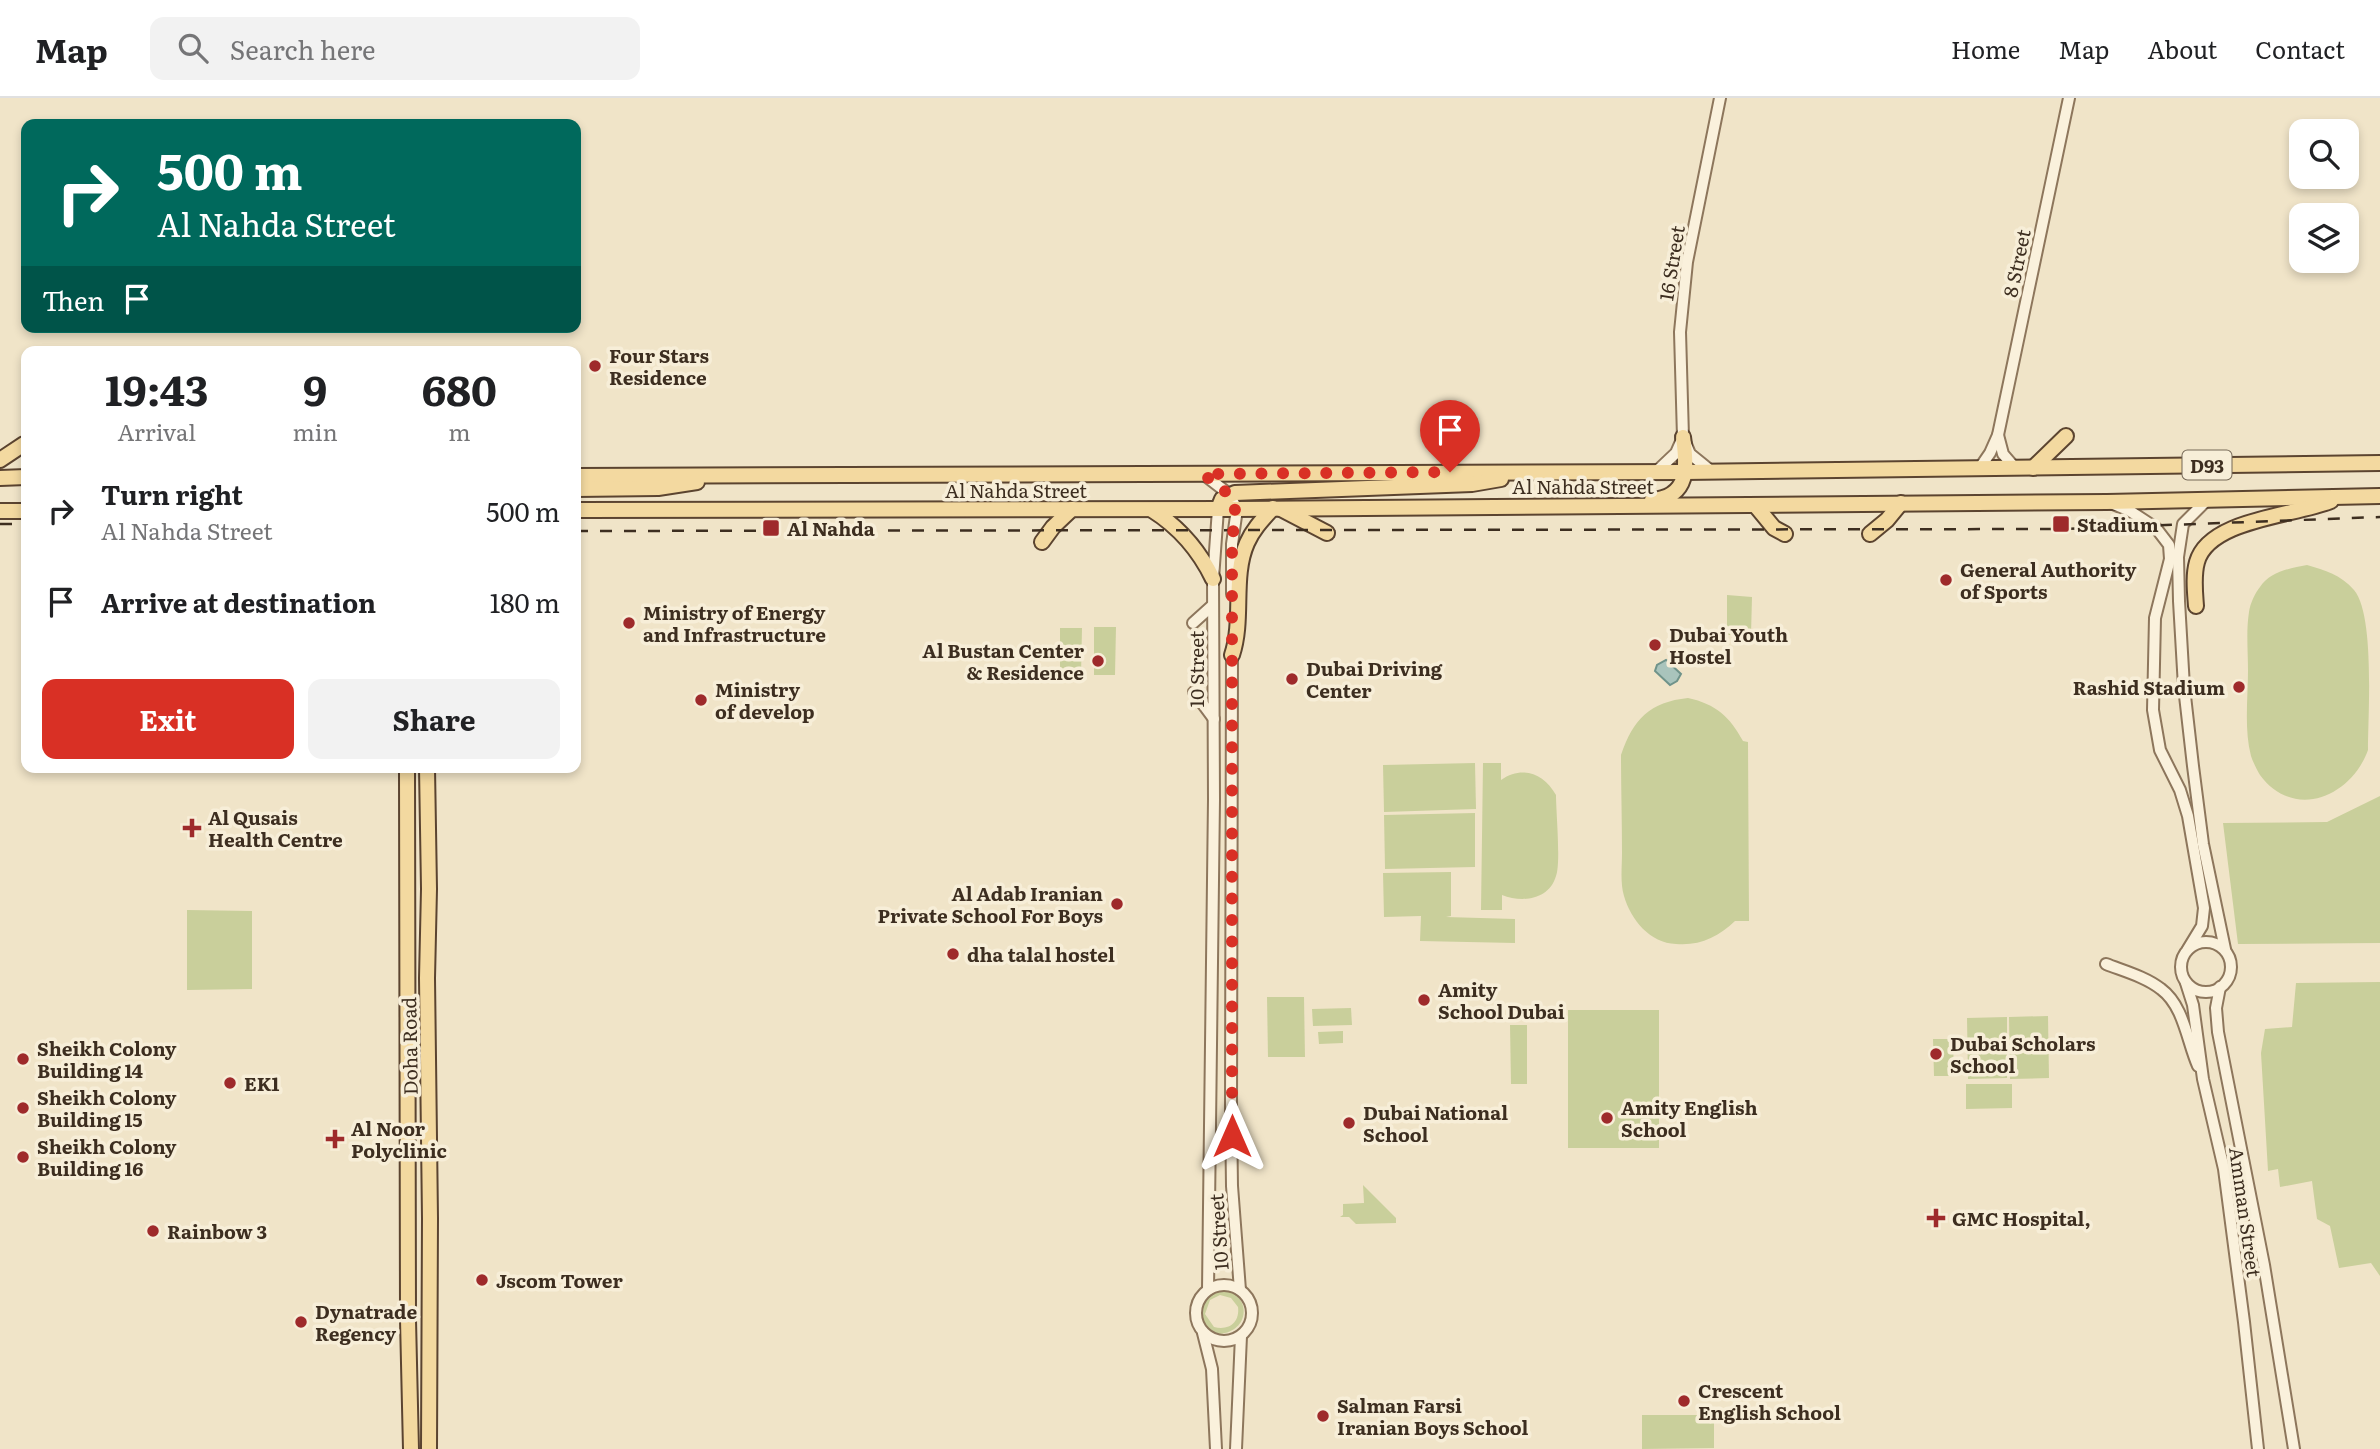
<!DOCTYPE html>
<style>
:root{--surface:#fff;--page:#f2f2f2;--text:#202124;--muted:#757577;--line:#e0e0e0;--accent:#d93025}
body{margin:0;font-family:Literata,serif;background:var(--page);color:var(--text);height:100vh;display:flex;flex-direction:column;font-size:26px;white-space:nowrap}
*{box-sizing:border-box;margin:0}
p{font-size:23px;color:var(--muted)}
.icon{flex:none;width:38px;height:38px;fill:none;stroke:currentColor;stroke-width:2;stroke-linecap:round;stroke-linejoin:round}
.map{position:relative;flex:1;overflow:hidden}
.panel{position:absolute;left:21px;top:248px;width:560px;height:427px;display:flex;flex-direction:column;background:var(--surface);border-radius:14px;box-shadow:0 4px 10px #0003}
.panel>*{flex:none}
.hud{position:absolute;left:21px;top:21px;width:560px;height:214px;border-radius:14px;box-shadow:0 4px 10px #0003;background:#00695c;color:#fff;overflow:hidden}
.tools{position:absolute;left:2289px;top:21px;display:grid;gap:14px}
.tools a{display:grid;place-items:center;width:70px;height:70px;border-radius:14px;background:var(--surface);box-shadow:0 4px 10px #0003;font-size:35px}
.pin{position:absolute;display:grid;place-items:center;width:60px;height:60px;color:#fff;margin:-72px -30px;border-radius:50% 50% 50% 0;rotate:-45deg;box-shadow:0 0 7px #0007}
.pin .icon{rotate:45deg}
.me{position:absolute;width:77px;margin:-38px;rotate:0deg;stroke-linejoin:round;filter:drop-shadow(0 0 5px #0008)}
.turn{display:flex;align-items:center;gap:24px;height:147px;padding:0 21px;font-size:32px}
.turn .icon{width:91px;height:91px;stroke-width:2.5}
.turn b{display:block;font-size:49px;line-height:60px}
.then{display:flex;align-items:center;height:66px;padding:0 21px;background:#0003;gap:14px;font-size:26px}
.eta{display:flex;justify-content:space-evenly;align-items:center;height:119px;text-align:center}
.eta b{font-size:42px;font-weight:700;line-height:49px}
.primary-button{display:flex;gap:14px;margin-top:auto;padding:14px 21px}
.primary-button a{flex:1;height:80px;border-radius:14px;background:var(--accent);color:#fff;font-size:28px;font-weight:700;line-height:80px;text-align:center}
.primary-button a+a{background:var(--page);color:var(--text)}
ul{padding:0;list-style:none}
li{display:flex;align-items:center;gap:21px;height:91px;padding:0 21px}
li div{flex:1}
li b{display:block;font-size:26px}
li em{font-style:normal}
header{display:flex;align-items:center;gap:42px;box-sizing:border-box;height:98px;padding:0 35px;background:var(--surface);border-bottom:2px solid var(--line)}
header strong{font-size:33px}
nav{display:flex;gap:38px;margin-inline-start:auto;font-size:24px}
.search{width:490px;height:63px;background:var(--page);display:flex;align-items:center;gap:18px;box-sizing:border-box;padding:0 24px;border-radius:14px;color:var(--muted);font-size:26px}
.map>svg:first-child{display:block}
</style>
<header>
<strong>Map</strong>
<div class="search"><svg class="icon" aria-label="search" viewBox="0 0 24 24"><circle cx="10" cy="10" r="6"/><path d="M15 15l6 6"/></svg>Search here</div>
<nav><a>Home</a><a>Map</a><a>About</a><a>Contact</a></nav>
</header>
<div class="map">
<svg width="2380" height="1351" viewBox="0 0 2380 1351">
<rect width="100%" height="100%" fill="#f0e4c8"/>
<g fill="#c9cf9b" fill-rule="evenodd">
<path d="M2307,467C2325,472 2341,477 2354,492C2375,517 2368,616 2368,652C2351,699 2294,723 2260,677C2257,672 2253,664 2251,658C2244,631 2248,600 2248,573C2248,553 2246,533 2249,514C2250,506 2255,495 2260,489C2270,474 2290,470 2307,467Z"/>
<path d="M1727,497L1752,499L1751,537H1727Z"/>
<path d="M1094,529H1116L1115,577H1094Z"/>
<path d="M1060,530H1082L1081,578H1060Z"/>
<path d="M1688,600C1716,606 1730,619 1743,643L1748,644L1749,823H1735C1718,839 1700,848 1676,846C1650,845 1631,822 1624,798C1620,785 1622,768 1622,755C1622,722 1621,689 1621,657C1633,621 1650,604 1688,600Z"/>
<path d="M1475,665L1476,711L1384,714L1383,667Z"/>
<path d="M1483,665H1501V682C1523,667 1544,676 1556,697C1556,714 1561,765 1556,778C1549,802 1522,805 1502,797V812H1481Z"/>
<path d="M2380,698V845L2238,846L2223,725L2327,724Z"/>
<path d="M1475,715V769L1385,771L1384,717Z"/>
<path d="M1451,774V818L1446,819L1515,821V845L1420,843L1421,818L1384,819L1383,775Z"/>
<path d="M187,812L252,813V891L187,892Z"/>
<path d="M2380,884V1178L2371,1165L2339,1170L2330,1128L2317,1121L2312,1083L2280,1089L2278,1071L2268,1073L2261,955L2265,931L2292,929L2296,885Z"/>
<path d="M1267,899H1304L1305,959H1268Z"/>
<path d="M1351,910L1352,927L1313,928L1312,911Z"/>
<rect x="1568" y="912" width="91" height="138"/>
<path d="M2048,918L2049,980L2010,981L2009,919Z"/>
<path d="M2007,919V980L1968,981L1967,920Z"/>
<path d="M1510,927H1527V986H1511Z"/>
<path d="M1343,933V945L1319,946L1318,934Z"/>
<path d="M1933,941H1953L1954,978H1934Z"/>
<path d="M2012,986V1010L1966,1011V986Z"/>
<path d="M1363,1087L1396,1120V1125L1356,1126L1349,1119H1340L1343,1117V1106L1364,1105Z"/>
<path d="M1225,1191C1254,1200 1248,1236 1217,1236C1191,1226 1196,1192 1225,1191ZM1220,1197L1231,1200L1238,1209C1240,1224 1229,1233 1214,1229L1205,1216L1210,1202Z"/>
<path d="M1642,1317H1714V1350L1642,1351Z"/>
</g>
<path fill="#a9c4bc" stroke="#6f938a" stroke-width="2" d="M1666,562L1681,576L1677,583L1670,587L1655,573L1657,567Z"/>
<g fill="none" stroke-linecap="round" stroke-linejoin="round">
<g stroke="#8d765c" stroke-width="14">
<g id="minor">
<path d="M1998,337L2003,356L2016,371"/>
<path d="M1979,371L1990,355L1998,337L2069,0"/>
<path d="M1657,373L1676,355L1683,339"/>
<path d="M1711,373L1690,356L1683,339L1680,234L1687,164L1720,0"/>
<path d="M1203,376L1229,396L1237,411L1232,446V496"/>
<path d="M2208,401L2183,426L2178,459L2179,503L2184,589L2193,668L2203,746L2225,851"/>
<path d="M2113,406L2130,413L2156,430L2169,447L2170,461L2155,520L2153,612L2160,652L2180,692L2188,718L2204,810L2202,828L2188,851"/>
<path d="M1193,525L1213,507"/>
<path d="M1232,551L1231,1014L1232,1088L1240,1192"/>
<path d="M1194,594L1214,621"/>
<circle cx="2206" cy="869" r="25"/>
<path d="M2106,866C2124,873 2146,879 2161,891C2184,908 2187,943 2198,968"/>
<path d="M2186,885L2193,907L2203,981L2224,1071L2244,1224L2258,1351"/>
<path d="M2220,889L2216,910L2218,934L2264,1167L2294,1351"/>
<circle cx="1224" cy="1215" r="28"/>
<path d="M1208,1192L1214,701L1213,481L1218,411"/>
<path d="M1203,1235L1212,1271L1216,1351"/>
<path d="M1236,1351L1241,1238"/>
</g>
</g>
<g stroke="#5b4430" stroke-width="18">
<g id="major">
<path d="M0,362L24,346"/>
<path d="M2033,370L2066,338"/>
<path d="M576,378L1685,374L2380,365"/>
<path d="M0,380L26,379"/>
<path d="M576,391L658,390L697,384"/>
<path d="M1652,402C1690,399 1687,368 1683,339"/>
<path d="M1755,407L1774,430L1785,436"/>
<path d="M1218,411L1222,401L1235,395L1472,386L1501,381"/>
<path d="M1281,411L1327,435"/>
<path d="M576,412L1237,411L2107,404L2380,398"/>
<path d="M1152,412C1179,429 1199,452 1213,481"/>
<path d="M0,413H26"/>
<path d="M1870,436L1887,422L1901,405"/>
<path d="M1042,444L1053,429L1072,411"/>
<path d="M2196,508C2195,494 2193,478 2197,464C2209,421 2294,418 2331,403"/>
<path d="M1232,557C1244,521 1232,479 1247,445C1253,431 1263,421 1273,410"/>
<path d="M407,670L408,1222L411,1351"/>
<path d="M427,670L429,791L427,880L430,1120L429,1351"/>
</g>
</g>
<use href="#minor" stroke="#faf1dc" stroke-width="10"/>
<use href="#major" stroke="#f3d9a0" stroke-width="14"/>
<g stroke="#3d2e20" stroke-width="2.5" stroke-dasharray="12 12" stroke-linecap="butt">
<path d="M0,426H26"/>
<path d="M576,433L2062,431L2380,419"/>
</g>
</g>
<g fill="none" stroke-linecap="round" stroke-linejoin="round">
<path stroke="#d93025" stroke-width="12" stroke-dasharray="0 21.6" d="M1232,1038V446C1236,399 1242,406 1203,376L1450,374"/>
</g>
<g fill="#9e2a2b" stroke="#f7eed8" stroke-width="2.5">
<circle cx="595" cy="268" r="7"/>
<rect x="2052" y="417" width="18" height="18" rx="3.5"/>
<rect x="762" y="421" width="18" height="18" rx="3.5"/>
<circle cx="1946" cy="482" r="7"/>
<circle cx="629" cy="525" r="7"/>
<circle cx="1655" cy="547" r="7"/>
<circle cx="1098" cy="563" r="7"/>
<circle cx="1292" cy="581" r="7"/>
<circle cx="2239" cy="589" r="7"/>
<circle cx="701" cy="602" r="7"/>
<path d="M188.5 719.5h7v7h7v7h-7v7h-7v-7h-7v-7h7z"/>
<circle cx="1117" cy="806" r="7"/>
<circle cx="953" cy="856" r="7"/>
<circle cx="1424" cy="902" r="7"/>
<circle cx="1936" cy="956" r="7"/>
<circle cx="23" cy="961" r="7"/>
<circle cx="230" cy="985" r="7"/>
<circle cx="23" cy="1010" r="7"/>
<circle cx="1607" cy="1020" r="7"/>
<circle cx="1349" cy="1025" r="7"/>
<path d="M331.5 1030.5h7v7h7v7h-7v7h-7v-7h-7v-7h7z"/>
<circle cx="23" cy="1059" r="7"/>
<path d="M1932.5 1109.5h7v7h7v7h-7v7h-7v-7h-7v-7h7z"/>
<circle cx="153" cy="1133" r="7"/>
<circle cx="482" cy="1182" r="7"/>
<circle cx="301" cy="1224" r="7"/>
<circle cx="1684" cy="1303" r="7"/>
<circle cx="1323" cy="1318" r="7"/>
</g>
<g text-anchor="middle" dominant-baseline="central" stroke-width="7" stroke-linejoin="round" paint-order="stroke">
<rect fill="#f7eed8" stroke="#756857" stroke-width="2" x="2182.5" y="352.5" width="49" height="29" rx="5"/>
<g font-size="18" font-weight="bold" fill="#3d2e20">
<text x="2207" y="367">D93</text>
</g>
<g font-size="19" fill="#3d2e20" stroke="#f7eed8">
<text transform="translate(1671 165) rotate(-81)">16 Street</text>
<text transform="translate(2016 165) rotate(-78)">8 Street</text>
<text x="1583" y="388">Al Nahda Street</text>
<text x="1016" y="392">Al Nahda Street</text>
<text transform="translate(1196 571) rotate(-90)">10 Street</text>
<text transform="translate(409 948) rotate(-91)">Doha Road</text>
<text transform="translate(2246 1114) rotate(82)">Amman Street</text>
<text transform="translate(1218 1134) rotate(-94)">10 Street</text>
</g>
<g font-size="19" font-weight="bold" fill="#3d2e20" stroke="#f7eed8" text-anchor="start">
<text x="609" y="257">Four Stars<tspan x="609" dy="22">Residence</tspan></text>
<text x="2077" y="426">Stadium</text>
<text x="787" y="430">Al Nahda</text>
<text x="1960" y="471">General Authority<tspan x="1960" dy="22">of Sports</tspan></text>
<text x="643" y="514">Ministry of Energy<tspan x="643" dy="22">and Infrastructure</tspan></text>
<text x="1669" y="536">Dubai Youth<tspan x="1669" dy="22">Hostel</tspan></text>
<text x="1084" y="552" text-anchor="end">Al Bustan Center<tspan x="1084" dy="22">&amp; Residence</tspan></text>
<text x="1306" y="570">Dubai Driving<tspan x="1306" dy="22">Center</tspan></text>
<text x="2225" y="589" text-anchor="end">Rashid Stadium</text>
<text x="715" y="591">Ministry<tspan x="715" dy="22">of develop</tspan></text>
<text x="208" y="719">Al Qusais<tspan x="208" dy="22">Health Centre</tspan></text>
<text x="1103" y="795" text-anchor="end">Al Adab Iranian<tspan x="1103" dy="22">Private School For Boys</tspan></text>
<text x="967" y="856">dha talal hostel</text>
<text x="1438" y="891">Amity<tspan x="1438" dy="22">School Dubai</tspan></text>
<text x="1950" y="945">Dubai Scholars<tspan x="1950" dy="22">School</tspan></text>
<text x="37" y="950">Sheikh Colony<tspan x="37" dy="22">Building 14</tspan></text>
<text x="244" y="985">EK1</text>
<text x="37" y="999">Sheikh Colony<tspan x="37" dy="22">Building 15</tspan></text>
<text x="1621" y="1009">Amity English<tspan x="1621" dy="22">School</tspan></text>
<text x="1363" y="1014">Dubai National<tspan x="1363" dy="22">School</tspan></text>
<text x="351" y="1030">Al Noor<tspan x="351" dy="22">Polyclinic</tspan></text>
<text x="37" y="1048">Sheikh Colony<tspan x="37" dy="22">Building 16</tspan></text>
<text x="1952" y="1120">GMC Hospital,</text>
<text x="167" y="1133">Rainbow 3</text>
<text x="496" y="1182">Jscom Tower</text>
<text x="315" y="1213">Dynatrade<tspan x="315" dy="22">Regency</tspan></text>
<text x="1698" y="1292">Crescent<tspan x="1698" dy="22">English School</tspan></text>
<text x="1337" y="1307">Salman Farsi<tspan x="1337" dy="22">Iranian Boys School</tspan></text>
</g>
</g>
</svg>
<div class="tools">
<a><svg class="icon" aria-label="search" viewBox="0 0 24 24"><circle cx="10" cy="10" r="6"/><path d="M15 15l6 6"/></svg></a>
<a><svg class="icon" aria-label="layers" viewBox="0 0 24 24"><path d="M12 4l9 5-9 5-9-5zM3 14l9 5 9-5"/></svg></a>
</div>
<div class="pin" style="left:1450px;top:374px;background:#d93025"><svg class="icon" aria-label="arrive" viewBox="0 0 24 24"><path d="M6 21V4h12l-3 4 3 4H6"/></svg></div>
<svg class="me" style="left:1232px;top:1038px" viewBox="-20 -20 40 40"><path d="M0-17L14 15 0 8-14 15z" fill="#d93025" stroke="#fff" stroke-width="4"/></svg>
<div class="hud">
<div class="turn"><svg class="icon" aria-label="right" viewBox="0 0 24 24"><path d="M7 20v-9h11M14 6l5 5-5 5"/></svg><div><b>500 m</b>Al Nahda Street</div></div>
<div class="then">Then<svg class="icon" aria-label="arrive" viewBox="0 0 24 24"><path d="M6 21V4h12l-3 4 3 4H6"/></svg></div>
</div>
<section class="panel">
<div class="eta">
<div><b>19:43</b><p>Arrival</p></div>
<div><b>9</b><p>min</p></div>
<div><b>680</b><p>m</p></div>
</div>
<ul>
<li><svg class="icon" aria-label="right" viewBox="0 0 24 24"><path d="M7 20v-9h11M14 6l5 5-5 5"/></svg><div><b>Turn right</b><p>Al Nahda Street</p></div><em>500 m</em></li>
<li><svg class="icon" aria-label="arrive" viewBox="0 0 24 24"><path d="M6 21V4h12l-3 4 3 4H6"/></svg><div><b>Arrive at destination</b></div><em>180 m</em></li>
</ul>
<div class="primary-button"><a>Exit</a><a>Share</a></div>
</section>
</div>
